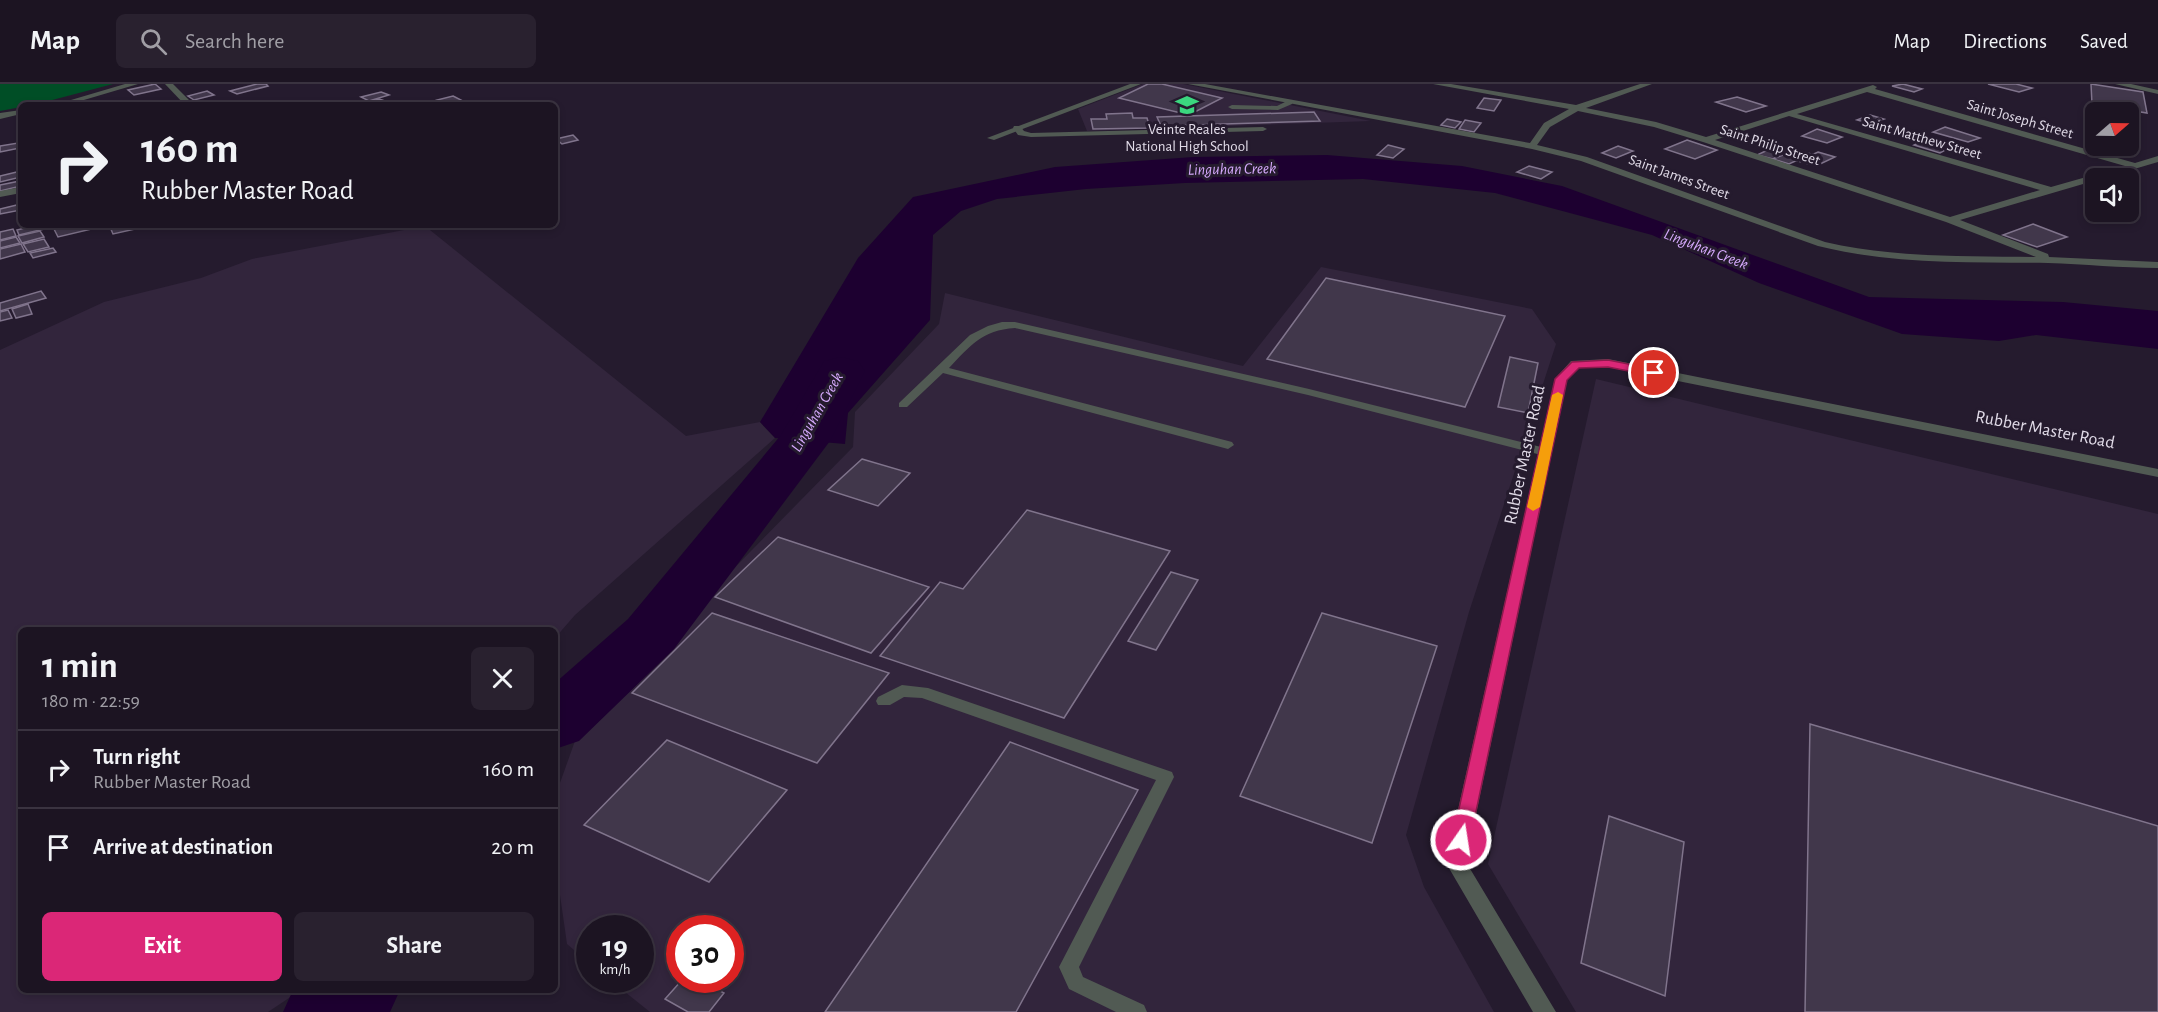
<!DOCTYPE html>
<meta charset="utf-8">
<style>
:root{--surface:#1c1422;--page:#29212f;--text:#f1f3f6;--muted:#a09ea5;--line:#3a3340;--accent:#db2777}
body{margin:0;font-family:"Alegreya Sans",sans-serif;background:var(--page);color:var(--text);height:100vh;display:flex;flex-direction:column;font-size:22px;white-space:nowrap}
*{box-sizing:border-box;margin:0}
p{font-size:20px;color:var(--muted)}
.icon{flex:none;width:33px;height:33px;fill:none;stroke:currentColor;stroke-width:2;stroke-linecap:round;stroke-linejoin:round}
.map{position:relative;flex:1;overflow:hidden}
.details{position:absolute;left:18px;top:543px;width:540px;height:366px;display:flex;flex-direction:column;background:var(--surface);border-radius:9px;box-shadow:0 3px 9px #0003,0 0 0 2px var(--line)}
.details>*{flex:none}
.guide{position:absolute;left:18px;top:18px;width:540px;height:126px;border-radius:9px;box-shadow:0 3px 9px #0003,0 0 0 2px var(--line);background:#1c1422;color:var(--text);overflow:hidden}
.needle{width:39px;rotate:70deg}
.controls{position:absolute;left:2085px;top:18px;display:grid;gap:12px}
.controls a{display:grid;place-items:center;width:54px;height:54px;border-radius:9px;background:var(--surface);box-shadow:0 3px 9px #0003,0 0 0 2px var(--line);font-size:30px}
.speed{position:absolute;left:576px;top:831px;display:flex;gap:12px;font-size:30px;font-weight:700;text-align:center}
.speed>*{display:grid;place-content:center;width:78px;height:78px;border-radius:50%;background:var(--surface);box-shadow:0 3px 9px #0003,0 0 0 2px var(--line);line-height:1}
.speed small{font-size:15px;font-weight:400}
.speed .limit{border:9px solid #d22;background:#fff;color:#111}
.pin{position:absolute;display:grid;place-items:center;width:51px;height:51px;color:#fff;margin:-26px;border:3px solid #fff;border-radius:50%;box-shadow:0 2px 6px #0007}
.me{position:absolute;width:66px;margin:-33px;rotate:13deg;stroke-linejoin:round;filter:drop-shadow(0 0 4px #0008)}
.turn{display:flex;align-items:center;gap:21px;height:126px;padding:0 24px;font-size:27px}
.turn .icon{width:78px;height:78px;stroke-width:2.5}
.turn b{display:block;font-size:42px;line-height:51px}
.round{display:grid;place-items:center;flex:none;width:63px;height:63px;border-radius:9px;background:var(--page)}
.head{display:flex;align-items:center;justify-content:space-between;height:102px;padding:0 24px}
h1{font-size:36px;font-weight:700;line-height:45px}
.primary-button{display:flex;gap:12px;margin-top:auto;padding:12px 24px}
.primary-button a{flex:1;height:69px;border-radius:9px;background:var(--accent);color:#fff;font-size:24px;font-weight:700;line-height:69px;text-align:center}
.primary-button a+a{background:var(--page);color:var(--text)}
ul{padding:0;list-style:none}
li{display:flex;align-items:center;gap:18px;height:78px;padding:0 24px;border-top:2px solid var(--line)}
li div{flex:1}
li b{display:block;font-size:22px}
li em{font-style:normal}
header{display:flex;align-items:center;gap:36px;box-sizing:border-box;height:84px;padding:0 30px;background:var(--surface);border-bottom:2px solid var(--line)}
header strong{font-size:28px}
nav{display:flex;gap:33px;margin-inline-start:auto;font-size:21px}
.search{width:420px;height:54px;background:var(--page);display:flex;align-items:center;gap:15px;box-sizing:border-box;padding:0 21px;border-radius:9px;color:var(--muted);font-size:22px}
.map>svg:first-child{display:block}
</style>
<header>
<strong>Map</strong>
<div class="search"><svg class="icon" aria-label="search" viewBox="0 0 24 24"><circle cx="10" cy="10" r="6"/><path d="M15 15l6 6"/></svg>Search here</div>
<nav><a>Map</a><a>Directions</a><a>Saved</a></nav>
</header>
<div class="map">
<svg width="2158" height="928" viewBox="0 0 2158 928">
<rect width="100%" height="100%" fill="#251b2e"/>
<g fill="#32253c" fill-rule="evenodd">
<path d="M1143,0H1183L1371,37L1087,47L1078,25Z"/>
<path d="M425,142L686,352L760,338L775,354L575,531L555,554V546H21V906H301L268,928H0V266L104,218L201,194L252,175Z"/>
<path d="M1321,183L1532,225L1556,260L1469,528L1406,751L1424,803L1494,928H650L610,896H640V844H590L589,879L567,860L555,776V713L581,640L853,363L855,328L939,240L945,209L1243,282ZM680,844H730V896H680Z"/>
<path d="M1596,295L2158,430V928H1576L1488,780Z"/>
</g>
<path fill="#004e26" d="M0,0H113L41,19L21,21V23L0,27Z"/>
<path fill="#1d0030" d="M1327,71L1462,82L1562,102L1869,213L2063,218L2158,227V265L2036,251L1999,257L1902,250L1759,199L1652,151L1495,109L1363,95L1185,99L1086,105L997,115L961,127L933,151L930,236L848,329L845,360L775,354L760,338L858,174L913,113L1055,83L1193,73Z"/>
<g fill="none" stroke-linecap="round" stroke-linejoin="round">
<g fill="#1d0030" fill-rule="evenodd">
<path d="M841,273L858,277L865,287L830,357L674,565L579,657L555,665V599L628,535L781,351L824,277Z"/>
<path d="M293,906H400L390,928H283Z"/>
</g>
</g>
<g fill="#41374b" stroke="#80748c" stroke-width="1.5">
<path d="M155,0L161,5L134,11L128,6Z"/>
<path d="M257,0H266L268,2L237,10L230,7Z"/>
<path d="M1148,0H1162L1222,14L1189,31L1119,14Z"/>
<path d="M1903,0L1922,5L1914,8L1892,2Z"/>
<path d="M1988,0H2016L2032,4L2019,8Z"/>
<path d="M2091,0L2143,8L2147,29L2092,20Z"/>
<path d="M207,7L214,11L194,16L188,12Z"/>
<path d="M381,8L389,11L369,17L361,13Z"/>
<path d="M453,12L461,16L445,21L437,16Z"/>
<path d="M1737,13L1766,22L1746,28L1716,18Z"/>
<path d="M1484,14L1501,16L1494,27L1477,24Z"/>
<path d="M379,15L388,18L379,21L363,19Z"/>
<path d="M1314,28L1320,37L1161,42L1157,33Z"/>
<path d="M1132,29L1133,34H1147L1150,44L1093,45L1091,35H1107L1106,30Z"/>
<path d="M1870,31L1884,35L1871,40L1857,36Z"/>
<path d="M1447,35L1461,38L1455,44L1441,41Z"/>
<path d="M1465,36L1481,39L1474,48L1459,45Z"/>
<path d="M1945,43L1980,54L1968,58L1933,48Z"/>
<path d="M1817,45L1842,53L1827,59L1802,52Z"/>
<path d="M573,51L578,56L562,60L556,55Z"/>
<path d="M1929,53L1956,60L1940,69L1914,61Z"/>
<path d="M1687,56L1717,66L1695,75L1665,65Z"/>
<path d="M18,59L20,64L0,68V62Z"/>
<path d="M1388,61L1404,65L1393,74L1377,71Z"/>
<path d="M1618,62L1633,67L1616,74L1602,69Z"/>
<path d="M1772,64L1787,68L1773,75L1757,71Z"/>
<path d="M1796,66L1811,70L1789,80L1773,75Z"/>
<path d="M1818,68L1835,73L1816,82L1798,77Z"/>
<path d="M1529,82L1552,88L1541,95L1517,88Z"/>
<path d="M21,87V93L0,98V92Z"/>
<path d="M20,97L21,102L0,107V101Z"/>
<path d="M21,120V126L0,130V125Z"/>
<path d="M2033,140L2067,153L2037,163L2003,151Z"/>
<path d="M37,141H41L44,145L19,151L17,146Z"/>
<path d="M52,141H99L100,143L58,153Z"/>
<path d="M118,141H153L113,150L110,143Z"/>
<path d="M13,145L16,152L0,156V148Z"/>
<path d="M40,147L44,153L22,159L18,152Z"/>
<path d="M16,153L20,159L0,164V157Z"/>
<path d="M44,155L49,163L28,168L23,160Z"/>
<path d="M21,160L25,168L0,175V165Z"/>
<path d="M53,164L56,168L33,174L30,169Z"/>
<path d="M1326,194L1505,232L1465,323L1267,275Z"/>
<path d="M41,207L46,214L0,227V219Z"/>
<path d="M28,220L32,230L16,234L12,225Z"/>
<path d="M8,226L12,234L0,237V228Z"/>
<path d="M1510,273L1538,279L1528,329L1498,323Z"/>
<path d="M862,375L910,389L878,422L828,406Z"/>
<path d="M1027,426L1170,467L1064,634L880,572L940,498L963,505Z"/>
<path d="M778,453L929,503L871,569L715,513Z"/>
<path d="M1171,488L1198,496L1156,566L1128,557Z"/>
<path d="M712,529L889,589L817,679L632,609Z"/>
<path d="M1322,529L1437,562L1372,759L1240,712Z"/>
<path d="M1810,640L2158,742V928H1805Z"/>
<path d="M667,656L787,706L709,798L584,741Z"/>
<path d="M1010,658L1138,706L1016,928H825Z"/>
<path d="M1609,732L1684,758L1665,912L1581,879Z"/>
<path d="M682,896H699L724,909L709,928H688L665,915Z"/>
</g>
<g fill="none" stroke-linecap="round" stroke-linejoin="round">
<g fill="#515a53" fill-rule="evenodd">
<path d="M1289,16L1293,18L1292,20L1278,26L1232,25L1228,23L1232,21L1277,22Z"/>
<path d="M1014,42H1020L1024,47L1031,49L1263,43L1267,45L1263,47L1031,53L1018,51L1013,44Z"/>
<path d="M21,103V109L0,113V107Z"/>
<path d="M1002,238H1015L1309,305L1549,365L1551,368L1545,372L1308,311L1015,244C982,246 970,262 949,284L1232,358L1234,361L1228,365L943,289L907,323H899V319L970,251L988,242Z"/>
<path d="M902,601L928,604L1172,688L1174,693L1079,883L1083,893L1144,921L1147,928H1116L1069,905L1059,883L1156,696L922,614L904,613L890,621H878L876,617L878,613Z"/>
</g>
<g fill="#515a53" fill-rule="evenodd">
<path d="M165,0H173L194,21H185Z"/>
<path d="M1130,0H1141L994,56L987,54Z"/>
<path d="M1188,0H1205L1530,59L1544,39L1569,25L1433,0H1451L1576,21L1640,0H1652L1586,24L1656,38L1706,53L1873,1L1877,3L1875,5L2135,79L2158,72V78L1960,136L2048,170L2049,173L2158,178V184C2121,184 2084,180 2048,179C1970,178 1894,181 1818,162L1581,77L1532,65ZM1867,8L2125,82L2051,103L1797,30ZM1578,27L1654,43L1703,58L1946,138L2036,173C1965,172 1895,174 1825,158L1587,73L1537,61L1550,43ZM1789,32L2040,106L1950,133L1715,56Z"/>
<path d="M2115,0H2131L2158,6V10Z"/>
<path d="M1608,275L2158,385V393L1608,283L1578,284L1567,296L1466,778L1556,928H1533L1446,779L1555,295L1571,277Z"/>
</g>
<g fill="#515a53" fill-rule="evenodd">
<path d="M125,0H138L67,21H54Z"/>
<path d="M21,26V30L0,35V29Z"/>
</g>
</g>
<path fill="#db2777" stroke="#8e194d" stroke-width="1.5" d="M1608,276L1654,285L1659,289L1654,292L1608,283L1579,284L1567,296L1470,756L1467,761L1461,763L1454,761L1452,756L1555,295L1572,278Z"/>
<path fill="#f59e0b" d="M1558,308L1563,311L1540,423L1533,427L1527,423L1552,311Z"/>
<defs>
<g id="school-bare" transform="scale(1.8)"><path d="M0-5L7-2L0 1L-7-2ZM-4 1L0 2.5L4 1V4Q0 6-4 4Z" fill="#3bd77f" stroke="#251b2e" stroke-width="2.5" paint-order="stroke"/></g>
</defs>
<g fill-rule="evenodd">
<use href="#school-bare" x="1187" y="21"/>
</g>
<g text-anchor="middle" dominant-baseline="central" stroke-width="6" stroke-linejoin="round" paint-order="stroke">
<g font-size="15" fill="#e0dae7" stroke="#251b2e">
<text transform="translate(2020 35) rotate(16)">Saint Joseph Street</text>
<text transform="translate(1922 54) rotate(16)">Saint Matthew Street</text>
<text transform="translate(1770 61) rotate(18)">Saint Philip Street</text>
<text transform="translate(1679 93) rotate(20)">Saint James Street</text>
</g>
<g font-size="15" fill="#e0dae7" stroke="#251b2e">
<text x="1187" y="45">Veinte Reales<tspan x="1187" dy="17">National High School</tspan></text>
</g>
<g font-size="16" font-style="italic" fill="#d5a9fc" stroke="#251b2e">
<text transform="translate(1232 85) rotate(-1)">Linguhan Creek</text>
<text transform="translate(1706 165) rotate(21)">Linguhan Creek</text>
<text transform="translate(817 328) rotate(-60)">Linguhan Creek</text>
</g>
<g font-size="18" fill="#e0dae7" stroke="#251b2e">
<text transform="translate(2045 346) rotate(11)">Rubber Master Road</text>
<text transform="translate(1525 371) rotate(-78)">Rubber Master Road</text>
</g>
</g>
</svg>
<div class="controls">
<a><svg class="needle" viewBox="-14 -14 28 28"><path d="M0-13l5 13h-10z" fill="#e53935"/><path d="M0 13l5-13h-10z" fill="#a09ea5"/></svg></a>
<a><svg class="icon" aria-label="sound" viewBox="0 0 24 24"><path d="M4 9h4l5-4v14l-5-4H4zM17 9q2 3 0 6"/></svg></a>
</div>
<div class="speed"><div>19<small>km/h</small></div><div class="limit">30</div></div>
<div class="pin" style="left:1654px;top:289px;background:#d93025"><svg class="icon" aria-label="arrive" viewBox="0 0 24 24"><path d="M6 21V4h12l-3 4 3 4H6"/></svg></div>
<svg class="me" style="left:1461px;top:756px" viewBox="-20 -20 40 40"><circle r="17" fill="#db2777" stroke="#fff" stroke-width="3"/><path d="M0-11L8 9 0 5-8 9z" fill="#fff"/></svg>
<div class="guide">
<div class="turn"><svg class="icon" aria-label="right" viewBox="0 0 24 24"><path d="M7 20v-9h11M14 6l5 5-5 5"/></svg><div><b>160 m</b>Rubber Master Road</div></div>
</div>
<section class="details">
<div class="head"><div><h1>1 min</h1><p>180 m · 22:59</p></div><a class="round"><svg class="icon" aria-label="close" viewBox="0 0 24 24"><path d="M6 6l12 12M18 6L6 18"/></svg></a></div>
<ul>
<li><svg class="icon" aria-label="right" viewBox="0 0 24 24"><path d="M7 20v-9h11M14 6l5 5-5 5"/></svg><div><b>Turn right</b><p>Rubber Master Road</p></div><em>160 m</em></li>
<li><svg class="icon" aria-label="arrive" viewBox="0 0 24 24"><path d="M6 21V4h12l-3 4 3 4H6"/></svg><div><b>Arrive at destination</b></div><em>20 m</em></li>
</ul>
<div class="primary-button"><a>Exit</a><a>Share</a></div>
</section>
</div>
